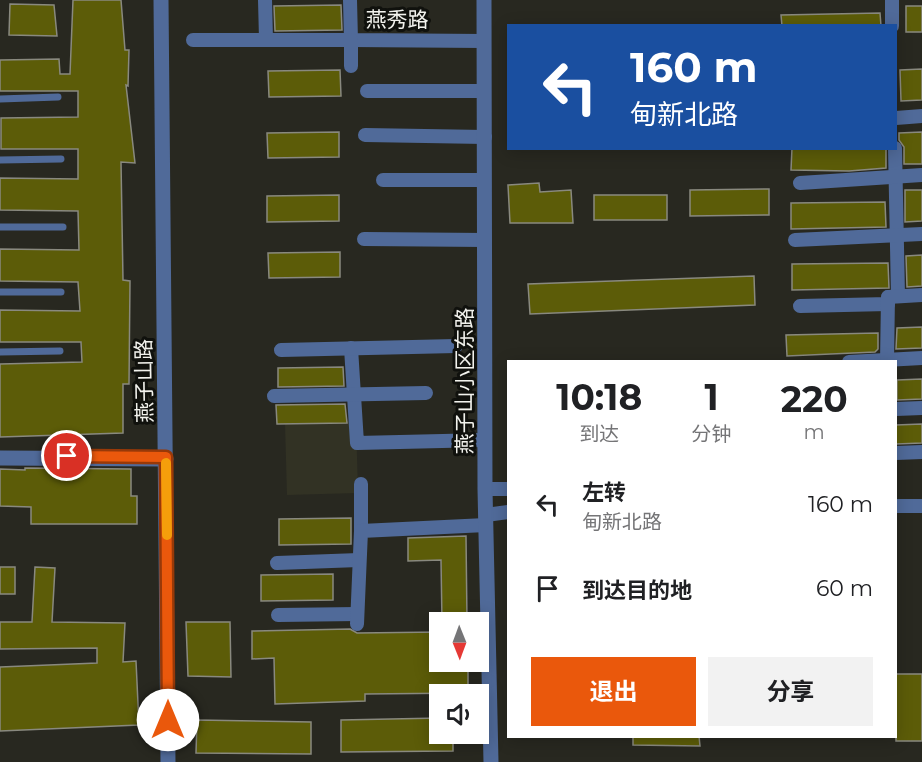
<!DOCTYPE html>
<html lang="zh">
<meta charset="utf-8">
<style>
:root{--surface:#fff;--page:#f2f2f2;--text:#202124;--muted:#757577;--accent:#ea580c}
body{margin:0;font-family:Montserrat,"Noto Sans SC",sans-serif;background:var(--page);color:var(--text);height:100vh;display:flex;flex-direction:column;font-size:22px;white-space:nowrap}
*{box-sizing:border-box;margin:0}
p{font-size:20px;color:var(--muted)}
.icon{flex:none;width:33px;height:33px;fill:none;stroke:currentColor;stroke-width:2;stroke-linecap:round;stroke-linejoin:round}
.map{position:relative;flex:1;overflow:hidden}
.sheet{position:absolute;left:507px;top:360px;width:390px;height:378px;display:flex;flex-direction:column;background:var(--surface);border-radius:0px;box-shadow:0 3px 15px #0003}
.sheet>*{flex:none}
.guide{position:absolute;left:507px;top:24px;width:390px;height:126px;border-radius:0px;box-shadow:0 3px 15px #0003;background:#1a4fa0;color:#fff;overflow:hidden}
.needle{width:39px;rotate:179deg}
.tools{position:absolute;left:429px;top:612px;display:grid;gap:12px}
.tools a{display:grid;place-items:center;width:60px;height:60px;border-radius:0px;background:var(--surface);box-shadow:0 3px 15px #0003;font-size:30px}
.pin{position:absolute;display:grid;place-items:center;width:51px;height:51px;color:#fff;margin:-26px;border:3px solid #fff;border-radius:50%;box-shadow:0 2px 6px #0007}
.me{position:absolute;width:66px;margin:-33px;rotate:0deg;stroke-linejoin:round;filter:drop-shadow(0 0 4px #0008)}
.turn{display:flex;align-items:center;gap:21px;height:126px;padding:0 24px;font-size:27px}
.turn .icon{width:78px;height:78px;stroke-width:2.5}
.turn b{display:block;font-size:42px;line-height:51px}
.eta{display:flex;justify-content:space-evenly;align-items:center;height:102px;text-align:center}
.eta b{font-size:36px;font-weight:700;line-height:42px}
.action{display:flex;gap:12px;margin-top:auto;padding:12px 24px}
.action a{flex:1;height:69px;border-radius:0px;background:var(--accent);color:#fff;font-size:24px;font-weight:700;line-height:69px;text-align:center}
.action a+a{background:var(--page);color:var(--text)}
ul{padding:0;list-style:none}
li{display:flex;align-items:center;gap:18px;height:84px;padding:0 24px}
li div{flex:1}
li b{display:block;font-size:22px}
li em{font-style:normal}
.map>svg:first-child{display:block}
</style>
<div class="map">
<svg width="922" height="762" viewBox="0 0 922 762">
<rect width="100%" height="100%" fill="#282820"/>
<path fill="#323224" d="M356,421L358,493L287,495L285,423Z"/>
<g fill="#5c5c08" stroke="#89897f" stroke-width="1.5">
<path d="M73,0H121L125,50H129L128,86L126,85L135,163L121,162L123,280L130,281L129,384H123V433L0,437V364L82,362L81,342H0V310L80,311L78,282L0,281V249L79,250L78,211L0,210V178L78,179V149H1V118L78,117V91H0V60L59,59L60,74H70Z"/>
<path d="M10,4L54,5L57,36L9,35Z"/>
<path d="M341,5L342,30L275,31L274,6Z"/>
<rect x="906" y="6" width="16" height="26"/>
<path d="M880,13L881,26H782L781,15Z"/>
<path d="M922,69V100L901,101L900,70Z"/>
<path d="M340,70L341,96L269,97L268,71Z"/>
<path d="M339,132V157L268,158L267,133Z"/>
<path d="M922,132V164H904V147L899,140V133Z"/>
<path d="M792,148H886V168L849,171L791,170Z"/>
<path d="M539,183L540,192L571,190L573,223H510L508,185Z"/>
<path d="M769,189V215L690,216V190Z"/>
<path d="M905,190H922V221L905,222Z"/>
<path d="M339,195V221L267,222V196Z"/>
<rect x="594" y="195" width="73" height="25"/>
<path d="M885,202L886,227L791,229V203Z"/>
<path d="M340,252V277L269,278L268,253Z"/>
<path d="M922,255V286L907,287L906,256Z"/>
<path d="M888,263L889,288L792,290V264Z"/>
<path d="M754,276L755,305L530,314L528,284Z"/>
<path d="M922,327V348L896,349L897,328Z"/>
<path d="M878,333V349L875,352L787,356L786,335Z"/>
<path d="M343,367L344,386L278,387V368Z"/>
<path d="M922,379V399L897,400V380Z"/>
<path d="M345,404L347,423L277,424L276,405Z"/>
<path d="M922,424V443L896,444V425Z"/>
<path d="M25,468L131,469V496H137V524H31V507L0,506V469L25,470Z"/>
<path d="M351,518V544L279,545V519Z"/>
<path d="M466,536L467,621L442,622L441,560L408,561V538Z"/>
<rect x="0" y="567" width="15" height="27"/>
<path d="M35,567L55,568L52,622L125,623L123,662L136,661L139,725L0,731V667L97,663V648L0,649V622H32Z"/>
<path d="M333,574V600L261,601V575Z"/>
<path d="M186,622H230L231,677L188,676Z"/>
<path d="M350,629L357,633L440,632V665H468V693L365,694V701L275,704L274,658L252,659V631Z"/>
<rect x="896" y="674" width="26" height="67"/>
<path d="M440,718V734H453V751L341,752V720Z"/>
<path d="M197,720L311,722V754L196,753Z"/>
<path d="M633,736H699L700,746L633,745Z"/>
</g>
<g fill="none" stroke-linecap="round" stroke-linejoin="round">
<g stroke="#506a99" stroke-width="7">
<path d="M0,99L58,97"/>
<path d="M0,160L61,159"/>
<path d="M0,227H63"/>
<path d="M0,292H61"/>
<path d="M0,352L60,351"/>
</g>
<g stroke="#506a99" stroke-width="14">
<path d="M265,0L266,39"/>
<path d="M350,0L351,40L484,41"/>
<path d="M892,0V26"/>
<path d="M193,40H351V66"/>
<path d="M367,91H484"/>
<path d="M896,118L922,116"/>
<path d="M365,135L485,137"/>
<path d="M895,148L898,296"/>
<path d="M383,180H484"/>
<path d="M800,183L922,175"/>
<path d="M364,239L485,240"/>
<path d="M795,240L922,234"/>
<path d="M800,306L888,304V297"/>
<path d="M351,348L357,443L485,440"/>
<path d="M281,350L456,346"/>
<path d="M849,362L922,358"/>
<path d="M887,362L888,297L922,295"/>
<path d="M274,396L426,393"/>
<path d="M896,409L922,408"/>
<path d="M896,453L922,452"/>
<path d="M361,484V531"/>
<path d="M485,489H508"/>
<path d="M896,506H922"/>
<path d="M486,515L508,512"/>
<path d="M277,563L359,560"/>
<path d="M278,615L357,614"/>
<path d="M357,624L361,531L486,525"/>
</g>
<g stroke="#506a99" stroke-width="15">
<path d="M161,0L168,762"/>
<path d="M484,0L485,489L491,762"/>
<path d="M0,458L166,459"/>
</g>
</g>
<g fill="none" stroke-linecap="round" stroke-linejoin="round">
<g stroke="#983908" stroke-width="15">
<path id="route" d="M67,456L166,457L168,720"/>
</g>
<use href="#route" stroke="#ea580c" stroke-width="10"/>
<path stroke="#f59e0b" stroke-width="10" d="M166,463L167,535"/>
</g>
<g text-anchor="middle" dominant-baseline="central" stroke-width="6" stroke-linejoin="round" paint-order="stroke">
<g font-size="21" fill="#f2f2ed" stroke="#10110d">
<text x="397" y="19">燕秀路</text>
<text transform="translate(144 381) rotate(-91)">燕子山路</text>
<text transform="translate(464 381) rotate(-90)">燕子山小区东路</text>
</g>
</g>
</svg>
<div class="tools">
<a><svg class="needle" viewBox="-14 -14 28 28"><path d="M0-13l5 13h-10z" fill="#e53935"/><path d="M0 13l5-13h-10z" fill="#757577"/></svg></a>
<a><svg class="icon" aria-label="sound" viewBox="0 0 24 24"><path d="M4 9h4l5-4v14l-5-4H4zM17 9q2 3 0 6"/></svg></a>
</div>
<div class="pin" style="left:67px;top:456px;background:#d93025"><svg class="icon" aria-label="arrive" viewBox="0 0 24 24"><path d="M6 21V4h12l-3 4 3 4H6"/></svg></div>
<svg class="me" style="left:168px;top:720px" viewBox="-20 -20 40 40"><circle r="19" fill="#fff"/><path d="M0-13L10 11 0 6-10 11z" fill="#ea580c"/></svg>
<div class="guide">
<div class="turn"><svg class="icon" aria-label="left" viewBox="0 0 24 24"><path d="M17 20v-9H6M10 6l-5 5 5 5"/></svg><div><b>160 m</b>甸新北路</div></div>
</div>
<section class="sheet">
<div class="eta">
<div><b>10:18</b><p>到达</p></div>
<div><b>1</b><p>分钟</p></div>
<div><b>220</b><p>m</p></div>
</div>
<ul>
<li><svg class="icon" aria-label="left" viewBox="0 0 24 24"><path d="M17 20v-9H6M10 6l-5 5 5 5"/></svg><div><b>左转</b><p>甸新北路</p></div><em>160 m</em></li>
<li><svg class="icon" aria-label="arrive" viewBox="0 0 24 24"><path d="M6 21V4h12l-3 4 3 4H6"/></svg><div><b>到达目的地</b></div><em>60 m</em></li>
</ul>
<div class="action"><a>退出</a><a>分享</a></div>
</section>
</div>
